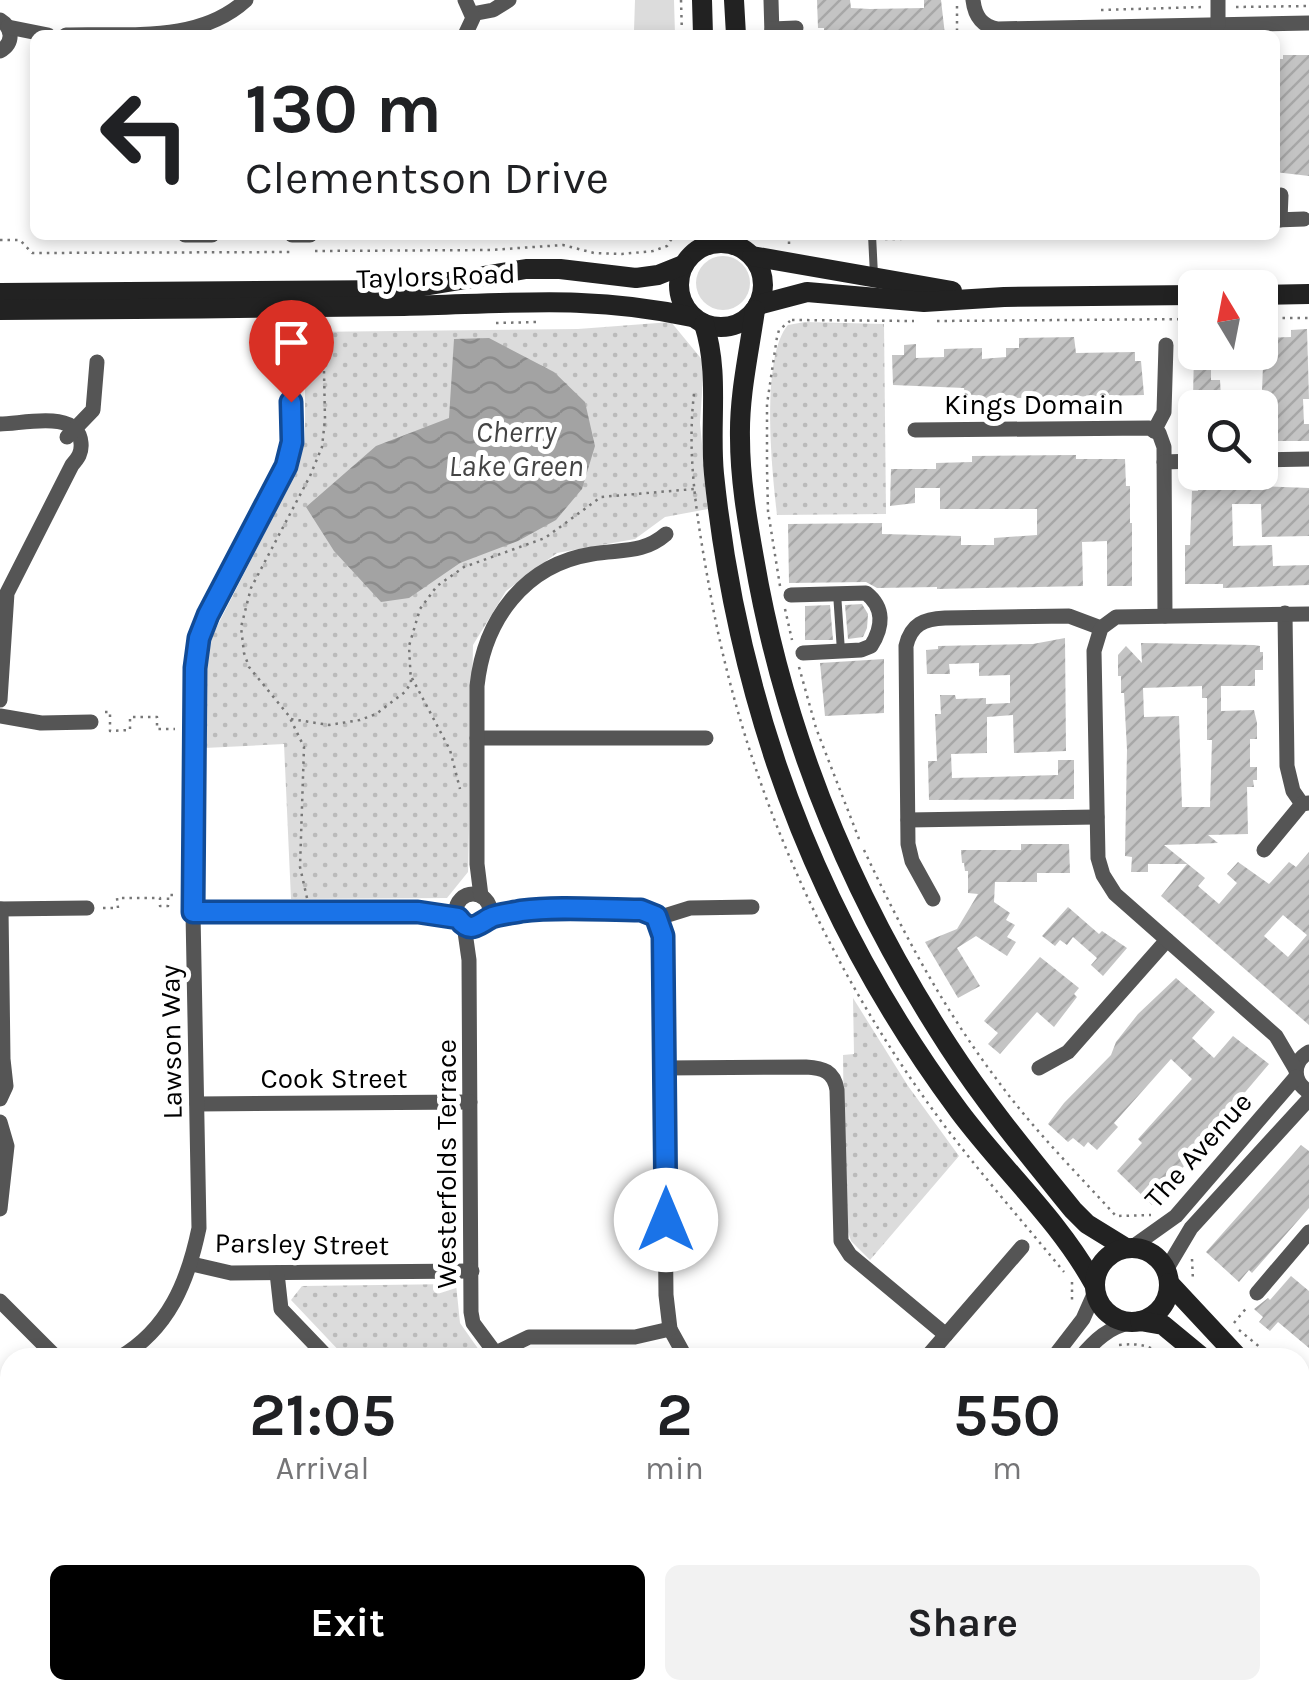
<!DOCTYPE html>
<style>
:root{--surface:#fff;--page:#f2f2f2;--text:#202124;--muted:#757577;--accent:#000}
body{margin:0;font-family:Karla,sans-serif;background:var(--page);color:var(--text);height:100vh;display:flex;flex-direction:column;font-size:38px;white-space:nowrap}
*{box-sizing:border-box;margin:0}
p{font-size:32px;color:var(--muted)}
.icon{flex:none;width:55px;height:55px;fill:none;stroke:currentColor;stroke-width:2;stroke-linecap:round;stroke-linejoin:round}
.map{position:relative;flex:1;overflow:hidden}
.sheet{position:absolute;left:0px;top:1348px;width:1310px;height:352px;display:flex;flex-direction:column;background:var(--surface);border-radius:30px 30px 0 0;box-shadow:0 5px 15px #0003}
.sheet>*{flex:none}
.hud{position:absolute;left:30px;top:30px;width:1250px;height:210px;border-radius:15px;box-shadow:0 5px 15px #0003;background:#fff;color:var(--text);overflow:hidden}
.needle{width:65px;rotate:350deg}
.fabs{position:absolute;left:1178px;top:270px;display:grid;gap:20px}
.fabs a{display:grid;place-items:center;width:100px;height:100px;border-radius:15px;background:var(--surface);box-shadow:0 5px 15px #0003;font-size:50px}
.pin{position:absolute;display:grid;place-items:center;width:85px;height:85px;color:#fff;margin:-102px -42px;border-radius:50% 50% 50% 0;rotate:-45deg;box-shadow:0 0 10px #0007}
.pin .icon{rotate:45deg}
.me{position:absolute;width:110px;margin:-55px;rotate:0deg;stroke-linejoin:round;filter:drop-shadow(0 0 8px #0008)}
.turn{display:flex;align-items:center;gap:35px;height:210px;padding:0 50px;font-size:45px}
.turn .icon{width:130px;height:130px;stroke-width:2.5}
.turn b{display:block;font-size:70px;line-height:85px}
.eta{display:flex;justify-content:space-evenly;align-items:center;height:170px;text-align:center}
.eta b{font-size:60px;font-weight:700;line-height:70px}
.cta{display:flex;gap:20px;margin-top:auto;padding:20px 50px}
.cta a{flex:1;height:115px;border-radius:15px;background:var(--accent);color:#fff;font-size:40px;font-weight:700;line-height:115px;text-align:center}
.cta a+a{background:var(--page);color:var(--text)}
.map>svg:first-child{display:block}
</style>
<div class="map">
<svg width="1309" height="1698" viewBox="0 0 1309 1698">
<defs>
<pattern id="park-dots" width="8" height="8" patternUnits="userSpaceOnUse" patternTransform="scale(2.5)"><rect width="8" height="8" fill="#dcdcdc"/><path d="M2 2h.1M6 6h.1" fill="none" stroke="#bbb" stroke-width="1.8" stroke-linecap="round"/></pattern>
<pattern id="water-waves" width="16" height="10" patternUnits="userSpaceOnUse" patternTransform="scale(2.5)"><rect width="16" height="10" fill="#a3a3a3"/><path d="M0 5q4-4 8 0t8 0" fill="none" stroke="#8b8b8b"/></pattern>
<pattern id="building-hatch" width="6" height="6" patternUnits="userSpaceOnUse" patternTransform="scale(2.5)"><rect width="6" height="6" fill="#c4c4c4"/><path d="M-1 1l2-2M0 6l6-6M5 7l2-2" fill="none" stroke="#a7a7a7"/></pattern>
</defs>
<rect width="100%" height="100%" fill="#fff"/>
<g fill="#dcdcdc">
<path d="M635,0H674L675,35H629L634,31Z"/>
<circle cx="723" cy="283" r="27"/>
<path d="M1309,1580V1698H1182L1185,1690H1300V1582Z"/>
</g>
<g fill="url(#park-dots)">
<path d="M671,322L704,362L700,423L708,509L665,517L635,539L557,553L506,591L473,645L468,872L447,898L291,899L284,744L204,748L207,646L296,472L305,441V332L578,329Z"/>
<path d="M805,322L884,324L886,514L777,515C772,473 760,357 788,325Z"/>
<path d="M853,998L908,1086L959,1156L870,1260L851,1241L845,1222L843,1055L854,1054Z"/>
<path d="M456,1284L460,1323L479,1350L481,1357H345L291,1300L302,1286Z"/>
<path d="M733,1690H821L815,1698H726Z"/>
</g>
<path fill="url(#water-waves)" d="M489,338L554,372L585,402L595,446L582,489L556,520L518,541L460,563L409,598L381,602L334,551L306,507L376,446L449,418L454,339Z"/>
<g fill="url(#building-hatch)" fill-rule="evenodd">
<path d="M817,0H850L851,8L870,9L924,8V0H941L945,35H824V28H818Z"/>
<path d="M1283,55H1309V176L1275,172V59H1283Z"/>
<path d="M1307,329L1309,399H1303L1304,424H1309V441H1260L1263,366H1250V352H1260V338L1291,337V330Z"/>
<path d="M1074,337L1076,353L1135,352V361H1141L1144,395L969,399L965,397L964,388L893,385L892,355H904V345L916,344V358L944,357V349L982,348V359L1006,357V348H1019V338Z"/>
<path d="M1194,352H1211V380H1220L1221,398L1193,399Z"/>
<path d="M1195,403V450H1183V404Z"/>
<path d="M1076,455V459H1125L1126,486H1130V523H1132V586H1107V541L1082,542L1083,586L937,589V587L877,588L866,582L789,583L788,524L882,523V534L961,536V545H994V538L1037,535V509H940V488H915V503L890,506L891,469H936V463L972,462V456Z"/>
<path d="M1198,484L1309,488V536L1262,537L1261,504H1232L1233,546L1272,545L1273,566L1309,565V585L1223,588V584H1185V545H1190L1192,491H1198Z"/>
<path d="M862,604L868,614L867,628L863,637L848,639L845,605Z"/>
<path d="M830,605L833,640H805V606Z"/>
<path d="M1065,638L1066,751L1014,753L1013,715L987,717V753L951,754L952,778L1058,775V760H1074V799L929,800L928,761H937L935,714H941L940,695H955L956,699L986,698V704L1010,703V675L979,676V663L949,664L950,674H927L926,650L938,649V646L1033,644Z"/>
<path d="M1141,643L1254,645L1260,646V652H1263V670H1255V686H1221V711L1254,710L1257,723V739H1250V767H1257V780H1253L1254,787H1247L1248,834L1208,835L1218,843L1164,845L1205,878L1198,886L1219,904L1237,883L1227,874L1238,862L1269,884L1289,862L1296,867L1309,852V1025L1161,896L1187,864H1148V872H1131L1132,857L1125,856L1127,750L1124,693H1121V676H1118V655L1126,646L1142,663ZM1202,686V698H1207V740H1212L1210,807H1182L1179,716L1144,717L1143,688ZM1283,915L1307,935L1288,957L1264,936Z"/>
<path d="M884,659V713L825,716L820,663Z"/>
<path d="M1021,844H1069L1070,873H1037V882H995L994,902L1010,913L1006,920L1015,925L1007,937L1016,942L1007,956L976,936L957,948L980,986L958,998L925,942L957,929L978,894L968,893V871H965L964,863H962L961,850H1021Z"/>
<path d="M1068,907L1099,934L1102,931L1127,948L1103,976L1091,965L1097,958L1073,937L1067,945L1060,940L1055,946L1042,936Z"/>
<path d="M1040,957L1079,988L1074,994L1077,997L1054,1027L1037,1012L1000,1054L988,1044L998,1033L984,1021Z"/>
<path d="M1176,978L1215,1012L1192,1038L1214,1058L1233,1036L1269,1064L1224,1117L1226,1119L1191,1153L1189,1161L1158,1194L1160,1196L1152,1205L1117,1171L1142,1143L1138,1139L1192,1079L1171,1059L1114,1123L1118,1127L1097,1150L1088,1142L1084,1147L1073,1138L1068,1142L1048,1124L1064,1103L1111,1055L1116,1042L1138,1014Z"/>
<path d="M1301,1145L1309,1151V1208L1252,1273L1249,1270L1239,1282L1206,1252Z"/>
<path d="M1291,1276L1309,1291V1348L1278,1322L1270,1331L1259,1322L1263,1317L1254,1309L1268,1298L1270,1300Z"/>
</g>
<g fill="none" stroke-linecap="round" stroke-linejoin="round">
<g stroke="#777" stroke-width="2.5" stroke-dasharray="2.5 5" stroke-linecap="butt">
<path d="M681,0L682,35"/>
<path d="M957,6V35"/>
<path d="M1236,7L1309,6"/>
<path d="M1101,10L1203,7"/>
<path d="M493,33L495,35"/>
<path d="M829,235L858,239"/>
<path d="M885,239L1272,236"/>
<path d="M0,240H20L32,253L292,252"/>
<path d="M789,244V235"/>
<path d="M315,251L490,250L563,245L594,253L622,254L653,251L667,246L674,235"/>
<path d="M1260,318H1309"/>
<path d="M792,320L914,321"/>
<path d="M937,321L1195,319"/>
<path d="M496,323L538,322"/>
<path d="M694,394C686,461 699,530 711,597C743,772 816,943 918,1089C962,1153 1015,1212 1064,1272"/>
<path d="M780,586L768,511L767,468V404L777,337L779,330L790,321"/>
<path d="M785,609L792,640"/>
<path d="M799,667L816,728L859,839"/>
<path d="M412,678L450,750L460,789"/>
<path d="M105,712H110V731L130,730V717H157V729H175"/>
<path d="M291,719L329,725L360,720L376,714L405,692L411,683L409,646L420,609L437,586L464,567L545,538L601,497L694,489"/>
<path d="M864,850C901,929 943,1008 995,1077C1031,1127 1075,1171 1116,1216L1151,1215"/>
<path d="M307,898L300,867L304,747L289,716L249,667L244,653L241,627L251,588L310,476L322,447L325,419L323,325"/>
<path d="M103,908H118L117,898H160V906H168V895H176"/>
<path d="M1192,1259L1193,1281"/>
<path d="M1072,1282V1304"/>
<path d="M1234,1323L1248,1306"/>
<path d="M1239,1330L1273,1358"/>
<path d="M1119,1345C1139,1343 1151,1345 1166,1358"/>
<path d="M1300,1382L1309,1390"/>
<path d="M1300,1474L1309,1482"/>
<path d="M371,1690L379,1698"/>
<path d="M273,1698L281,1690"/>
<path d="M339,1698L348,1690"/>
</g>
<g stroke="#555" stroke-width="8">
<path d="M872,235L874,275"/>
<path d="M837,593L841,651"/>
</g>
<g stroke="#555" stroke-width="15">
<path d="M771,0L772,35"/>
<path d="M973,0C975,17 982,26 998,29L1309,23"/>
<path d="M1218,0V25"/>
<path d="M472,14L493,10L509,0"/>
<path d="M0,20C13,28 14,43 0,51"/>
<path d="M8,27L48,35"/>
<path d="M772,29L796,28"/>
<path d="M66,35C127,33 198,44 246,0"/>
<path d="M465,35L473,18L465,0"/>
<path d="M1275,220L1304,219"/>
<path d="M1280,220L1281,195"/>
<path d="M185,235H212"/>
<path d="M292,235H310"/>
<path d="M0,424C23,424 78,409 81,443C82,453 78,458 72,465L7,593L0,700"/>
<path d="M915,430L1149,428L1159,433L1164,447L1165,616"/>
<path d="M1154,431L1164,412L1166,345"/>
<path d="M67,437L93,410L97,362"/>
<path d="M1260,460L1309,459"/>
<path d="M1164,462L1195,461"/>
<path d="M791,595L866,593C885,608 883,627 871,646L861,650L803,653"/>
<path d="M1285,613L1287,766L1293,791L1302,804"/>
<path d="M0,716L41,723L91,722"/>
<path d="M477,738H706"/>
<path d="M908,820L1097,817"/>
<path d="M1264,850L1302,804L1309,803"/>
<circle cx="473" cy="911" r="17"/>
<path d="M481,896L477,864V686C484,620 524,565 592,554C620,549 643,554 666,534"/>
<path d="M933,899L912,861L908,844L906,646C911,624 924,619 945,618L1069,616L1101,628"/>
<path d="M0,909L87,908"/>
<path d="M193,913L418,912L458,917"/>
<path d="M489,918L523,911L641,910L656,916L662,925L666,1295L670,1329L686,1358"/>
<path d="M658,918L690,908L752,907"/>
<path d="M464,925L469,960L471,1312L473,1323L499,1358"/>
<path d="M1309,1052C1292,1062 1292,1081 1309,1092"/>
<path d="M664,1068L806,1067C823,1068 834,1071 837,1090L841,1241L850,1255L946,1335"/>
<path d="M1039,1068L1068,1052L1167,940"/>
<path d="M1296,1070L1276,1036L1115,894L1103,875L1098,858L1094,651L1101,628L1116,617L1309,614"/>
<path d="M0,1099L6,1086L3,1059L1,909"/>
<path d="M197,1104L470,1102"/>
<path d="M0,1122L7,1146L0,1209"/>
<path d="M1131,1248L1176,1216L1296,1077"/>
<path d="M192,1264L231,1273L472,1271"/>
<path d="M1166,1270L1191,1228L1309,1099"/>
<path d="M277,1273L281,1309L328,1358"/>
<path d="M1257,1293L1309,1232"/>
<path d="M0,1301L57,1358"/>
<path d="M498,1352L529,1337H635L670,1329"/>
<path d="M119,1358C169,1329 188,1281 199,1228L193,913L195,668L199,638L208,615L287,466L292,442L290,308"/>
<path d="M926,1358L1022,1247"/>
<path d="M1053,1358L1083,1319L1095,1292"/>
<path d="M1080,1358C1095,1340 1109,1327 1132,1322"/>
<path d="M0,1478L10,1471"/>
<path d="M0,1549L10,1559"/>
<path d="M144,1690L152,1698"/>
<path d="M396,1690L405,1698"/>
<path d="M490,1690V1698"/>
<path d="M1062,1690L1073,1698"/>
<path d="M34,1698L42,1690"/>
<path d="M583,1698L614,1694L631,1698"/>
<path d="M715,1698L722,1690"/>
<path d="M830,1698L837,1690"/>
<path d="M1092,1698L1102,1690"/>
</g>
<g stroke="#222" stroke-width="20">
<path d="M702,0L703,35"/>
<path d="M734,0L736,35"/>
<circle cx="721" cy="285" r="42"/>
<path d="M752,256L952,291"/>
<path d="M0,293L400,290L526,269H560L636,278L658,275L683,265"/>
<path d="M1260,295L1309,294"/>
<path d="M758,305L807,292L924,302L1004,297L1195,295"/>
<path d="M0,310C135,309 269,308 404,306C506,304 590,294 692,317"/>
<path d="M755,310C749,353 739,395 740,438C740,478 747,519 754,558C784,734 852,898 949,1047C986,1104 1030,1157 1073,1210L1087,1224L1126,1248"/>
<path d="M704,324C720,374 709,423 714,474C724,572 745,670 776,763C818,887 881,1006 959,1111C1003,1170 1059,1220 1094,1284"/>
<circle cx="1132" cy="1285" r="37"/>
<path d="M1169,1283L1239,1358"/>
<path d="M1140,1321L1163,1325L1203,1358"/>
<path d="M1300,1410L1309,1418"/>
<path d="M1300,1448L1309,1456"/>
</g>
</g>
<g fill="none" stroke-linecap="round" stroke-linejoin="round">
<g stroke="#114b97" stroke-width="25">
<path id="route" d="M291,402L292,442L286,466L208,615L199,638L195,668L193,912H418L458,918C470,934 477,925 490,918C497,914 513,913 521,911C560,906 602,910 641,910L656,916L663,936L666,1220"/>
</g>
<use href="#route" stroke="#1a73e8" stroke-width="18"/>
</g>
<g text-anchor="middle" dominant-baseline="central" stroke-width="10" stroke-linejoin="round" paint-order="stroke">
<g font-size="28" fill="#000" stroke="#fff">
<text transform="translate(436 276) rotate(-2)">Taylors Road</text>
<text x="1034" y="404">Kings Domain</text>
<text transform="translate(171 1042) rotate(-91)">Lawson Way</text>
<text x="334" y="1078">Cook Street</text>
<text transform="translate(1198 1150) rotate(-48)">The Avenue</text>
<text transform="translate(446 1164) rotate(-90)">Westerfolds Terrace</text>
<text transform="translate(302 1244) rotate(1)">Parsley Street</text>
</g>
<g font-size="30" font-style="italic" fill="#444" stroke="#fff">
<text x="516" y="432">Cherry<tspan x="516" dy="34">Lake Green</tspan></text>
</g>
</g>
</svg>
<div class="fabs">
<a><svg class="needle" viewBox="-14 -14 28 28"><path d="M0-13l5 13h-10z" fill="#e53935"/><path d="M0 13l5-13h-10z" fill="#757577"/></svg></a>
<a><svg class="icon" aria-label="search" viewBox="0 0 24 24"><circle cx="10" cy="10" r="6"/><path d="M15 15l6 6"/></svg></a>
</div>
<div class="pin" style="left:291px;top:402px;background:#d93025"><svg class="icon" aria-label="arrive" viewBox="0 0 24 24"><path d="M6 21V4h12l-3 4 3 4H6"/></svg></div>
<svg class="me" style="left:666px;top:1220px" viewBox="-20 -20 40 40"><circle r="19" fill="#fff"/><path d="M0-13L10 11 0 6-10 11z" fill="#1a73e8"/></svg>
<div class="hud">
<div class="turn"><svg class="icon" aria-label="left" viewBox="0 0 24 24"><path d="M17 20v-9H6M10 6l-5 5 5 5"/></svg><div><b>130 m</b>Clementson Drive</div></div>
</div>
<section class="sheet">
<div class="eta">
<div><b>21:05</b><p>Arrival</p></div>
<div><b>2</b><p>min</p></div>
<div><b>550</b><p>m</p></div>
</div>
<div class="cta"><a>Exit</a><a>Share</a></div>
</section>
</div>
